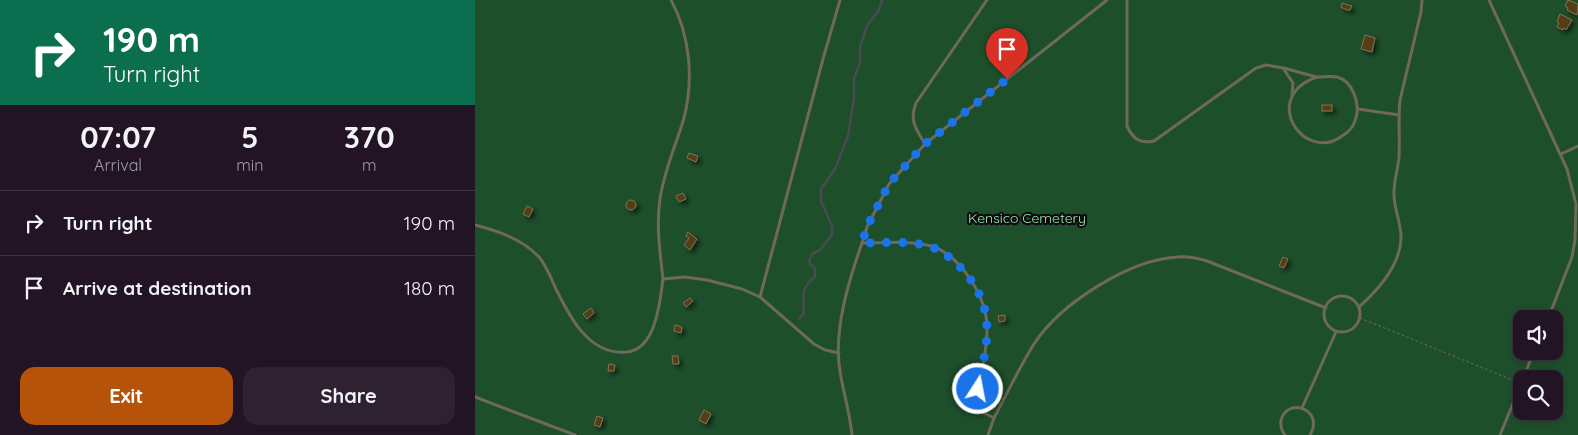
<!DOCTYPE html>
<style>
:root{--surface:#221424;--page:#2e2131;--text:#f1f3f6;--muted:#a29ea6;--line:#3f3341;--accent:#b45309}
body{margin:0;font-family:Quicksand,sans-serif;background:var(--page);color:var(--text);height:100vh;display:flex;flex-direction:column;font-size:19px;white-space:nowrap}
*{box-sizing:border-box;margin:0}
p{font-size:16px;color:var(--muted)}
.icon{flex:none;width:28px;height:28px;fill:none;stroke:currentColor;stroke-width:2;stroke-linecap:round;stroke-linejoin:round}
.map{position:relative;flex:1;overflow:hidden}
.drawer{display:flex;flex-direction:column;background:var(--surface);width:475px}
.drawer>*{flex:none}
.hud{background:#0b6e4f;color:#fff;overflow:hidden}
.fabs{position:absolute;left:1038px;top:310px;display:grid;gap:10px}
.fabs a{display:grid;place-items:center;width:50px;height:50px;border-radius:10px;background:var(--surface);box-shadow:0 2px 8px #0003,0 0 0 1px var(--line);font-size:25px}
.pin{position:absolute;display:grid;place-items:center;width:42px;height:42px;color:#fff;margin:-51px -21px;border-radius:50% 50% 50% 0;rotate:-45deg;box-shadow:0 0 5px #0007}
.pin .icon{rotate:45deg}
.me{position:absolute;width:55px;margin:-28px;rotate:11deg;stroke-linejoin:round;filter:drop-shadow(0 0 4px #0008)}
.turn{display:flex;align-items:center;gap:18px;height:105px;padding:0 20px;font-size:22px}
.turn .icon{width:65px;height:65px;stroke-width:2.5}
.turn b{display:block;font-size:35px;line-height:42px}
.eta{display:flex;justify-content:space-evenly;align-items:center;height:85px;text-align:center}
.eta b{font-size:30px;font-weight:700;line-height:35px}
.cta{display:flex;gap:10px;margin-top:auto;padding:10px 20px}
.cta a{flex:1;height:58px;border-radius:15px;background:var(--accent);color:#fff;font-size:20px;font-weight:700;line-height:58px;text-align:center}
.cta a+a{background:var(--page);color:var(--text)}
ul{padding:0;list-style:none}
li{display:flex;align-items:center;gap:15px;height:65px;padding:0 20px;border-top:1px solid var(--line)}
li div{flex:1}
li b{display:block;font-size:19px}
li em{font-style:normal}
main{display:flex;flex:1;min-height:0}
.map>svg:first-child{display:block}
</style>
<main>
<section class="drawer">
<div class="hud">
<div class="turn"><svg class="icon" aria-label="right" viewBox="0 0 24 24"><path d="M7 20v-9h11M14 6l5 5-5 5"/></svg><div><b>190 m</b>Turn right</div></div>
</div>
<div class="eta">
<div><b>07:07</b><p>Arrival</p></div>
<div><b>5</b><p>min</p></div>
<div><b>370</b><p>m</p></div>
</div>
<ul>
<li><svg class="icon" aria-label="right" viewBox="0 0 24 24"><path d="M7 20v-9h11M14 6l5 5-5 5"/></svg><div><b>Turn right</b></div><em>190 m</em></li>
<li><svg class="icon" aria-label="arrive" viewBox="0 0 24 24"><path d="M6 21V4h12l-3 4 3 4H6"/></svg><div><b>Arrive at destination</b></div><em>180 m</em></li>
</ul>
<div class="cta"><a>Exit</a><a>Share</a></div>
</section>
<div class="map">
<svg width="1103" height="435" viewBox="0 0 1103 435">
<defs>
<filter id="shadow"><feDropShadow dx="3" dy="3" stdDeviation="2.5" flood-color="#0009"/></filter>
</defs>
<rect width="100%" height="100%" fill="#2d1b30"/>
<path fill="#1e4f2b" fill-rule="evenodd" d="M0,0H1103V435H0ZM1046,319H1079V351H1046ZM1046,379H1079V411H1046Z"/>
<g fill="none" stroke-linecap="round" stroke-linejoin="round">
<path stroke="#474c52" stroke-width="2.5" d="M324,319L329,313C328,295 326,288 340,277V268L336,265L334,261L338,253L344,251L357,235V226L346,201V189L360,169L373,136L379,99V79L385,62V47L392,26L404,10L407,0"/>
</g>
<g fill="#553e16" stroke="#837257" filter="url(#shadow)">
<path d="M1093,0L1103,4L1102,15L1092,10L1093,8L1090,6Z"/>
<path d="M867,3L877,6L875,10H872L866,7Z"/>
<path d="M1085,14L1097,20L1091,30L1089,28L1088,30L1082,27L1084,23L1082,22Z"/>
<path d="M890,35L900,38L897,52L886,49Z"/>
<rect x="847" y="105" width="10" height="6"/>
<path d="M214,153L223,156L221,162L212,158Z"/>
<path d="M208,193L211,199L204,202L201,196Z"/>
<circle cx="156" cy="205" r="5"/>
<path d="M52,206L58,209L54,217L48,214Z"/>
<path d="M213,232L222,239L215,250L209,245L214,238L211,236Z"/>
<path d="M808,257L813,259L809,268L804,266Z"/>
<path d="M215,298L218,301L211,307L208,303Z"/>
<path d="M116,308L119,313L112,319L108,314Z"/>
<path d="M530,315V321L524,322L523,316Z"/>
<path d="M200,325L207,327L206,333L199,331Z"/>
<path d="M197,356H203L204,364H198Z"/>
<path d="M134,364L140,365L139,371H133Z"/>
<path d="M229,410L236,414L231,424L224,420Z"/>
<path d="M122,416L128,418L125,427L119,425Z"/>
</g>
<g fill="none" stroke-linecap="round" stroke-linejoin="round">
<path stroke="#77677a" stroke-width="1" stroke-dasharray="2.5 2.5" stroke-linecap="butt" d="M885,318L1040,381"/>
<g stroke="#6f685c" stroke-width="3">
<path d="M196,0C215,35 219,79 209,118C201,145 189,171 185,199C181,226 185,252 188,279L210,277L232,280L267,289L285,297L339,344L350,350L364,353"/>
<path d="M652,0V126C658,139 665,144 679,141L781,68L791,65L808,68L818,83L817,95"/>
<path d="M1014,0L1092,169L1101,204L1100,240L1097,257L1073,319"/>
<path d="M809,68L841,77"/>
<path d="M842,77C848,77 856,76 862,77C878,81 885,104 881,118C879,126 874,132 867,136C829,164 784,97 842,77Z"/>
<path d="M883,109L924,115"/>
<path d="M450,144C441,129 434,121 441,103L512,0"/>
<path d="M1086,154L1103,146"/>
<path d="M0,225C23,231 47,239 64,257C71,265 76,278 80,287C94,316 114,356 152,352C181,349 185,302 188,279"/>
<path d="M387,243L392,227L414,184L450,144L632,0"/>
<circle cx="867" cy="314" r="18"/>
<path d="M285,297L348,59L365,0"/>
<path d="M884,307C903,290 926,265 926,237C926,221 918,207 919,192C919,180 923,169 924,157C925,138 923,119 925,100L946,12L947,0"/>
<path d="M1048,379L1059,351"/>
<path d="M0,397L100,435"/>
<path d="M827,408L861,332"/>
<path d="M377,435C375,413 368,392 365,371C358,331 374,280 387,243C409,243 434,240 456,246C486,255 513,299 512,330C512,355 504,380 501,405L505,411L519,418C532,394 544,368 559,344C585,304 653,260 702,257C712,256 722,258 732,261L851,308"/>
<path d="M513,435L519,418"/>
<path d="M810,435C806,430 805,426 806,420C813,396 850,410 835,435"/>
<path d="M1025,435L1046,384"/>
</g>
</g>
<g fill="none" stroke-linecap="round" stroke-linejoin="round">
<path stroke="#1a73e8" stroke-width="9" stroke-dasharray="0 16.2" d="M503,389C512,342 523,309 487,269C478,260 469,251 456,247C435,240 409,243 387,243L392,227L414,184L450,144L532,79"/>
</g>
<g text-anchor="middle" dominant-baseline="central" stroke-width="4.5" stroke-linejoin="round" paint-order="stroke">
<g font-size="14" fill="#92f1a7" stroke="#110912">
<text x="552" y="218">Kensico Cemetery</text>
</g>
</g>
</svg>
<div class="fabs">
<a><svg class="icon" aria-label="sound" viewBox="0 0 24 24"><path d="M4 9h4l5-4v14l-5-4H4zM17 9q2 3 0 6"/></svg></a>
<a><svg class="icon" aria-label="search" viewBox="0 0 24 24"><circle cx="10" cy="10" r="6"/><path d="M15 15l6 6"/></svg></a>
</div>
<div class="pin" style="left:532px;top:79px;background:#d93025"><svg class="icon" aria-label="arrive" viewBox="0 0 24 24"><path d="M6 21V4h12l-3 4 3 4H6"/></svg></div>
<svg class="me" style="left:503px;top:389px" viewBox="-20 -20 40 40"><circle r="17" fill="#1a73e8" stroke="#fff" stroke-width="3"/><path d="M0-11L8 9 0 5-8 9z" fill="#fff"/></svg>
</div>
</main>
